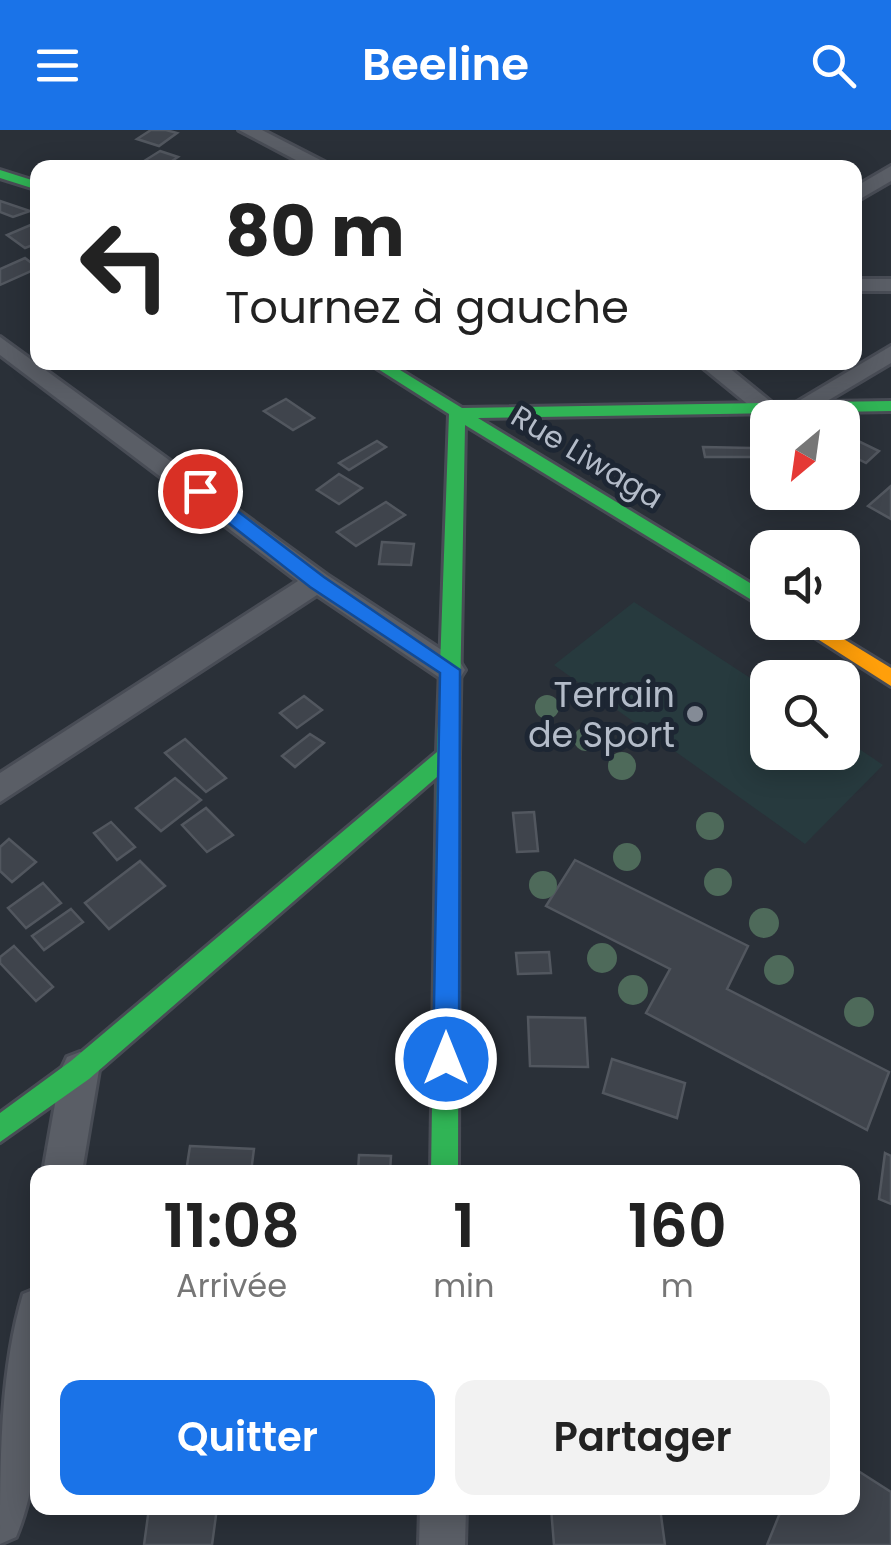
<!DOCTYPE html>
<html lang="fr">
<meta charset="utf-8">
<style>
:root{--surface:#fff;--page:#f2f2f2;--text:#222;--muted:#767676;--accent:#1a73e8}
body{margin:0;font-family:Poppins,sans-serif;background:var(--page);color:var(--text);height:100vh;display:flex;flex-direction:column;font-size:38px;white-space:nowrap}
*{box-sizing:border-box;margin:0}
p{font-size:32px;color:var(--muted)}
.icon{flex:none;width:55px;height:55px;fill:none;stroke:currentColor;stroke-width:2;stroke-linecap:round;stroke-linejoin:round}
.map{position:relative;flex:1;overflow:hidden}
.side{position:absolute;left:30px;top:1035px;width:830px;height:350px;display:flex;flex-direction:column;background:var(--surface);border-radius:20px;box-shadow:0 5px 25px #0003}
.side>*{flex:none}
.banner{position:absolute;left:30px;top:30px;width:832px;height:210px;border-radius:20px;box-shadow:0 5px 25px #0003;background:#fff;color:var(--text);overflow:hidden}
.needle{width:65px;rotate:209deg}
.tools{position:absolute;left:750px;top:270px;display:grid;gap:20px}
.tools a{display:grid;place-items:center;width:110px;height:110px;border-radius:20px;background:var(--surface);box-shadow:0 5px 25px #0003;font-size:50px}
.pin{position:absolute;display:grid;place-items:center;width:85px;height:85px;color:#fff;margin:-42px;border:5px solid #fff;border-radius:50%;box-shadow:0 2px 10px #0007}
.me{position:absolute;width:110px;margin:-55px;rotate:0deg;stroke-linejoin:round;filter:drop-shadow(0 0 8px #0008)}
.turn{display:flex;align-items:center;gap:35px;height:210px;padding:0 30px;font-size:45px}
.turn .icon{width:130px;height:130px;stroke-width:2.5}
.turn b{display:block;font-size:70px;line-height:85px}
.eta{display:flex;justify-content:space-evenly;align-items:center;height:170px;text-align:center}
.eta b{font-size:60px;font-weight:600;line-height:70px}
.action{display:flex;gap:20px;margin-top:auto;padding:20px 30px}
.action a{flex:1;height:115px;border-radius:20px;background:var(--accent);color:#fff;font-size:40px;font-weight:600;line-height:115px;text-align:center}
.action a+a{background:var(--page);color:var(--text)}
header{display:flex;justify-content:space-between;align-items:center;height:130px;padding:0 30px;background:var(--accent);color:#fff;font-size:45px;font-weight:600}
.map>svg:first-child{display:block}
</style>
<header><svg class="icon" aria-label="menu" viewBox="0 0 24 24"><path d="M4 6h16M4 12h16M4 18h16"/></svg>Beeline<svg class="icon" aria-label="search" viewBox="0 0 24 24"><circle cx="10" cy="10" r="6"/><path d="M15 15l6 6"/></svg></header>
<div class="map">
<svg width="891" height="1415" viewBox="0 0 891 1415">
<rect width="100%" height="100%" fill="#2a3038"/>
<path fill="#273a3e" d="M634,472L767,559L768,622H842L843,608L883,635L805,714L554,535Z"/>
<g fill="#3f444c" stroke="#52575f" stroke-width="2.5">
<path d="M151,0H166L177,3L159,16L137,9Z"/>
<path d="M160,21L178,27L163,37L144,31Z"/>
<path d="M0,71L30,81L13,87L0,82Z"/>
<path d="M33,94L38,97V113L25,118L7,105Z"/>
<path d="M25,128L38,138L0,155V139Z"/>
<path d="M286,269L314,288L293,300L264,281Z"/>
<path d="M856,310L879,321L866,333L843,321Z"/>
<path d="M377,311L386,317L349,340L339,333Z"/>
<path d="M703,317L751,318L754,327H705Z"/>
<path d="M339,344L362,358L339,374L317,360Z"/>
<path d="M891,356V389L868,376Z"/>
<path d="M386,372L405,385L356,416L337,402Z"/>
<path d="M382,412L414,414L411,435L379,434Z"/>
<path d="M304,566L322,580L297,598L280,583Z"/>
<path d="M310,604L324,613L295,637L282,626Z"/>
<path d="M185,609L226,648L206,662L165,623Z"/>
<path d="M175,648L201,670L161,701L136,678Z"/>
<path d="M206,678L233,705L207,722L182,695Z"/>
<path d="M534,682L538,721L517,722L513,683Z"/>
<path d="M111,692L135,717L117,730L94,703Z"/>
<path d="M9,709L36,732L12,752L0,741V717Z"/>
<path d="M575,730L748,816L727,859L889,942L867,1000L646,883L670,839L546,776Z"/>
<path d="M140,731L165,756L109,799L85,773Z"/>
<path d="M43,753L61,773L26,798L8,778Z"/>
<path d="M71,779L83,792L44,820L32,806Z"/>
<path d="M14,816L53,857L36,871L0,833V827Z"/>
<path d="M549,822L551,843L518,844L516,823Z"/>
<path d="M528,887L585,888L588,937L530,936Z"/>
<path d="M612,929L685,953L677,988L603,963Z"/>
<path d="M190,1016L254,1019L251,1042H186Z"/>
<path d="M885,1023L891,1026V1074L879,1069Z"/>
<path d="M359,1025L391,1026L390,1042H358Z"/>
<path d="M852,1337L891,1362V1415H767L782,1378H852Z"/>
<path d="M149,1378H217L212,1415H144Z"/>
<path d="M551,1378H660L665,1415H554Z"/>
</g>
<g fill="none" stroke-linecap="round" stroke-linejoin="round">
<g stroke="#484c55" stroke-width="6">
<g id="street">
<path d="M239,0H262L336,38H311Z"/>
<path d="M891,36V51L855,72V57Z"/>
<rect x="855" y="149" width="36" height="12"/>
<path d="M0,207L327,445L460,532L465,540L460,548H440L317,465L0,672V643L298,451L0,225Z"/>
<path d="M891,216V233L812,280L804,282L792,275Z"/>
<path d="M696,232H722L776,276L764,283L756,281Z"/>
<path d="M80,922L93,927L99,940L82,1042H43L61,940L67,927Z"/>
<path d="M38,1158C38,1239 48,1331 16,1407L0,1414C0,1332 0,1241 23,1164Z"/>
<path d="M420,1378H466L465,1415H419Z"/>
</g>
</g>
<g stroke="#484c55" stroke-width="6">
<g id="fast">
<path d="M0,40L38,52V60L0,48Z"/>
<path d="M367,232H387L462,278L891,271V281L478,288L768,464V480L465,295L459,625L458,1042H431L437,647L89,949L0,1012V983L71,931L437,622L449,284Z"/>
</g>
</g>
<g stroke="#484c55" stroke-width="6">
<path id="slow" d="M791,492H816L891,538V556Z"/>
</g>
<use href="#street" fill="#5a5e66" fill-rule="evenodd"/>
<use href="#fast" fill="#30b455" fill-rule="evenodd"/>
<use href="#slow" fill="#ff9f0a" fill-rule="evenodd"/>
</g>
<g fill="#4e6a5a">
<circle cx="547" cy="577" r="12"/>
<circle cx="586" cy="609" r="12"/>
<circle cx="622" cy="636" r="14"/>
<circle cx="710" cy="696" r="14"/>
<circle cx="627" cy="727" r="14"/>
<circle cx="718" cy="752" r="14"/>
<circle cx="543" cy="755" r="14"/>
<circle cx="764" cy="793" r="15"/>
<circle cx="602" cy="828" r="15"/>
<circle cx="779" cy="840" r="15"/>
<circle cx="633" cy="860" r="15"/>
<circle cx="859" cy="882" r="15"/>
</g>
<path fill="#1a73e8" stroke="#114b97" stroke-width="2.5" d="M193,357H206L324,447L460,540L459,929L455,938L446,941L437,938L433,929L440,543L310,457L193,365Z"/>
<circle fill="#848b96" stroke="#1d2633" stroke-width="4" cx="695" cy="584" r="10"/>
<g text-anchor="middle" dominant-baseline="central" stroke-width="10" stroke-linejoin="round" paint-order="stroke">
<g font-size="30" fill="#b4bcc9" stroke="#1d2633">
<text transform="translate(587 327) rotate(31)">Rue Liwaga</text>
</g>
<g font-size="35" fill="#b4bcc9" stroke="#1d2633" text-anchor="end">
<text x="675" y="564">Terrain<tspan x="675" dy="40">de Sport</tspan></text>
</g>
</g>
</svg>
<div class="tools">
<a><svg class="needle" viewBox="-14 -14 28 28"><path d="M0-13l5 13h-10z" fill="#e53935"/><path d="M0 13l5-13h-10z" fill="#767676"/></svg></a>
<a><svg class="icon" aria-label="sound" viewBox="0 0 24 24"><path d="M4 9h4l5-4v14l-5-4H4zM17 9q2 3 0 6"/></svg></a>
<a><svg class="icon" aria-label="search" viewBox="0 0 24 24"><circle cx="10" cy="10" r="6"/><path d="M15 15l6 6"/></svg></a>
</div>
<div class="pin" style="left:200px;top:361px;background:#d93025"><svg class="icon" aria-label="arrive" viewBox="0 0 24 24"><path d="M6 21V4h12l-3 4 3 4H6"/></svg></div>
<svg class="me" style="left:446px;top:929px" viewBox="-20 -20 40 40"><circle r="17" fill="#1a73e8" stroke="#fff" stroke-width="3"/><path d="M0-11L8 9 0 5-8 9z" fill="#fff"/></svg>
<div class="banner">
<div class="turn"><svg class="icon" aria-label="left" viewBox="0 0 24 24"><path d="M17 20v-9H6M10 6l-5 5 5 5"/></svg><div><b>80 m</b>Tournez à gauche</div></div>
</div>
<section class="side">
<div class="eta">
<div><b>11:08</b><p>Arrivée</p></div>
<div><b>1</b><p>min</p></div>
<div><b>160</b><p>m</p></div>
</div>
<div class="action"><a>Quitter</a><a>Partager</a></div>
</section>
</div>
